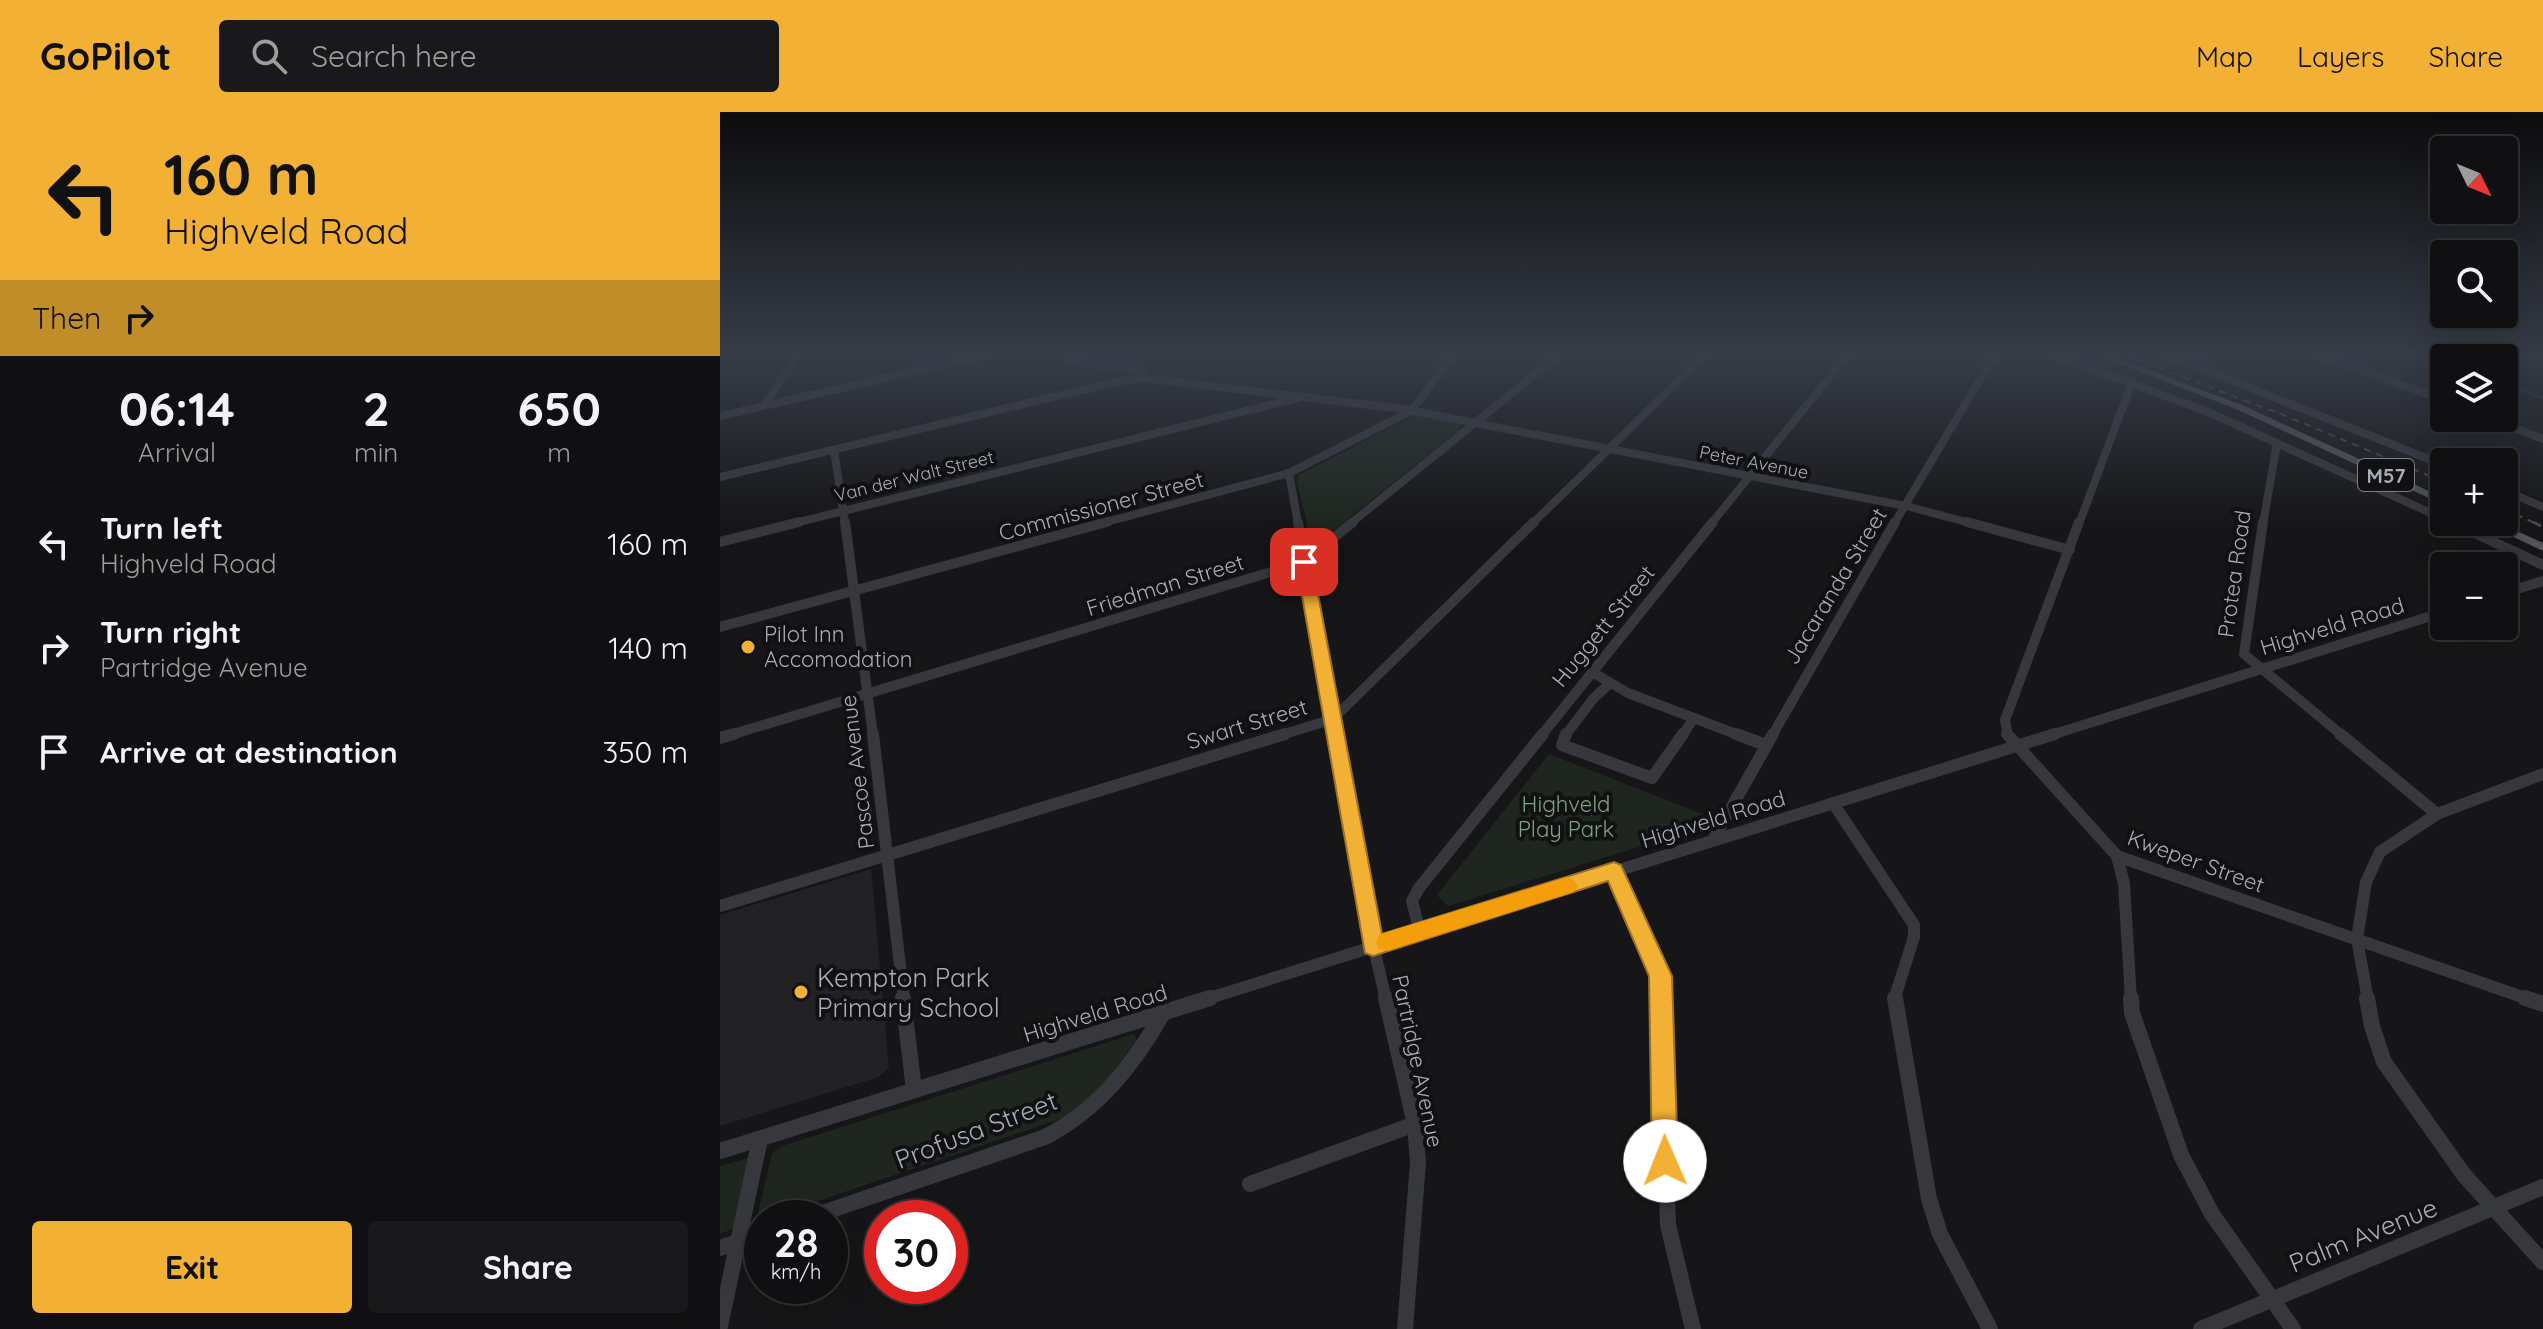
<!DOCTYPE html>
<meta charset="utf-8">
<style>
:root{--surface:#101012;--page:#19191b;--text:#f1f3f6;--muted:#9c9d9f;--line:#303032;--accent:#f2b134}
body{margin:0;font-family:Quicksand,sans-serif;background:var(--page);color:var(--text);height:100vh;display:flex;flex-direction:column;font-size:30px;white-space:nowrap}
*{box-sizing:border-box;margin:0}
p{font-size:26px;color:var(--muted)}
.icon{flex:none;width:44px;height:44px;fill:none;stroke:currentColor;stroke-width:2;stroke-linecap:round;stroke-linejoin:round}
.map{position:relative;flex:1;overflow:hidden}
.drawer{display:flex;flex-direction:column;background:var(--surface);width:720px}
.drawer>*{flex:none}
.guide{background:#f2b134;color:#111;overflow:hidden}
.needle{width:52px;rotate:133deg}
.buttons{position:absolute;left:1710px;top:24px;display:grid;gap:16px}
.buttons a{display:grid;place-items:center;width:88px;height:88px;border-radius:8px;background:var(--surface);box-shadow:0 8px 32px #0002,0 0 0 2px var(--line);font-size:40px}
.speed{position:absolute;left:24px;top:1088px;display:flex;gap:16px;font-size:40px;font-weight:700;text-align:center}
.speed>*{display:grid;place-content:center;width:104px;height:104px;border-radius:50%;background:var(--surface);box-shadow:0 8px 32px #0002,0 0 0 2px var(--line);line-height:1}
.speed small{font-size:20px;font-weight:400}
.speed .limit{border:12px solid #d22;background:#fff;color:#111}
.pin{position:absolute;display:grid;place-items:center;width:68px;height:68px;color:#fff;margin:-34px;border-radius:16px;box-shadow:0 4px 12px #0006}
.me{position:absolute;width:88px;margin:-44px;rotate:359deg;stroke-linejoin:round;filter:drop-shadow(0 0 6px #0008)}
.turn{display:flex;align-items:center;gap:28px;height:168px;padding:0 32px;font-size:36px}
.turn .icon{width:104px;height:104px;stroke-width:2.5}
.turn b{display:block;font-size:56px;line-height:68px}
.then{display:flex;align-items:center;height:76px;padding:0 32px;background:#0003;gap:16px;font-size:30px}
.eta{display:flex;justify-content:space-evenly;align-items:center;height:136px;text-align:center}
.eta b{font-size:48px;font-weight:800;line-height:56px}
.cta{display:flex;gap:16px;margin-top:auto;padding:16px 32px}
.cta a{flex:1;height:92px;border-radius:8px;background:var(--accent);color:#111;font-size:32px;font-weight:800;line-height:92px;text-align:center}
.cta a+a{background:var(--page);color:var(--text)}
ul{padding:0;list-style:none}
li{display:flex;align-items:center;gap:24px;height:104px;padding:0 32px}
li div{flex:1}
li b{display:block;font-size:30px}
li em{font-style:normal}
header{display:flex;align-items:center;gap:48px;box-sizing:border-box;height:112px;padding:0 40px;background:var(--accent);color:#111}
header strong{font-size:38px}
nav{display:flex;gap:44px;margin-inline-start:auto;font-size:28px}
.search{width:560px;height:72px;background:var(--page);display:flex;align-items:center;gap:20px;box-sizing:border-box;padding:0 28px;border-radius:8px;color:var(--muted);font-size:30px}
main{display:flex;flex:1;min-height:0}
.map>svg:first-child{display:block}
</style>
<header>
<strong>GoPilot</strong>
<div class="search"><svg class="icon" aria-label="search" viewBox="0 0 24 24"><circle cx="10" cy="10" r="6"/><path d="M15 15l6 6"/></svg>Search here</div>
<nav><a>Map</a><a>Layers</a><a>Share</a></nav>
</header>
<main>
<section class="drawer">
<div class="guide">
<div class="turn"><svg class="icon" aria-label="left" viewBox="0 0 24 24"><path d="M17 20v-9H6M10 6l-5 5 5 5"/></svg><div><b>160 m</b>Highveld Road</div></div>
<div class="then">Then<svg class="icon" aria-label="right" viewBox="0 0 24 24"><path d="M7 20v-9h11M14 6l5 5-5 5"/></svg></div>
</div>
<div class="eta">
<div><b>06:14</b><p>Arrival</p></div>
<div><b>2</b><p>min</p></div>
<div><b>650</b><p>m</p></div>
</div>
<ul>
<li><svg class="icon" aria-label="left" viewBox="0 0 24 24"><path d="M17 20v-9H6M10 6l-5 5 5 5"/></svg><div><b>Turn left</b><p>Highveld Road</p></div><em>160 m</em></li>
<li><svg class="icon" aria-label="right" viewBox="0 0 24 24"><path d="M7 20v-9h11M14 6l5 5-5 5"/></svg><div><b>Turn right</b><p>Partridge Avenue</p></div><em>140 m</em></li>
<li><svg class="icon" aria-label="arrive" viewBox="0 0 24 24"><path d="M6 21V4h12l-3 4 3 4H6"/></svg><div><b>Arrive at destination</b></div><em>350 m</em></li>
</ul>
<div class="cta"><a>Exit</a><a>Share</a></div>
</section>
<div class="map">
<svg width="1823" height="1217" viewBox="0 0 1823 1217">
<rect width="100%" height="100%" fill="#161618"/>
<path fill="#222225" d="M151,757L169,956L159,965L0,1014V803Z"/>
<g fill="#1e261f">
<path d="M698,302L740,311V317L604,426H590L577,368L579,363Z"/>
<path d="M829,642L990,705L983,715L728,794L717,783Z"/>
<path d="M414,922L417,928C397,955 374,986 346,1005L36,1110L52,1041L62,1034Z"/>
<path d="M28,1046L13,1117L0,1122V1054Z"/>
</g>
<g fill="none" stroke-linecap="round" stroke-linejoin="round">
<g stroke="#2c353c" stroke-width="2">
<path d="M1719,242L1726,246"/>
<path d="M1784,271L1823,286"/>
</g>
<g stroke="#37383d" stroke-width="8">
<path d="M348,242L356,250L417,258L423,260L424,266"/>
<path d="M1331,242L1486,299L1724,407"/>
<path d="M1445,242L1724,353"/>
<path d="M1597,242L1724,288"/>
<path d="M1470,251L1483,242"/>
<path d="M44,293L79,242"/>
<path d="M0,304L268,242"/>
<path d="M1769,306L1823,327"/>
<path d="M114,338L125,412"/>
<path d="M569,361L578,412"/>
<path d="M0,365L395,270L424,266L683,297L1186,394L1254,412"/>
<path d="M1784,378L1823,395"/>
<path d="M1730,410L1735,412"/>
<path d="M71,412L578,286"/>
<path d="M379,412L569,361L691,299L734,242"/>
<path d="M630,412L840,242"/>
<path d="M812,412L986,242"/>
<path d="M991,412L1128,242"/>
<path d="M1174,412L1275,242"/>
<path d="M1359,412L1412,270"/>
<path d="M1543,412L1557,331"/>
</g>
<g stroke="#37383d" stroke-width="10">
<path d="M125,410L153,624"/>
<path d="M578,410L615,624"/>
<path d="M1247,410L1350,438"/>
<path d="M1543,410L1524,542L1623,624"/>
<path d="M1731,410L1823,453"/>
<path d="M0,430L79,410"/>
<path d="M1784,481L1823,469"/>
<path d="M0,515L387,410"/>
<path d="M872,560L908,581L1021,624"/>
<path d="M7,624L584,450L633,410"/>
<path d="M558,624L613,607L814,410"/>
<path d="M821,624L993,410"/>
<path d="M845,624L873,587L890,571"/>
<path d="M962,624L974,606"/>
<path d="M1052,624L1175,410"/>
<path d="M1288,624L1285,608L1359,410"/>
<path d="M1328,624L1724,500"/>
</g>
<g stroke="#37383d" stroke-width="12">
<path d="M153,622L184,888"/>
<path d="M615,622L650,819L666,888"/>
<path d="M846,622L842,633L932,666L963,622"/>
<path d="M1016,622L1046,633"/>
<path d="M1287,622L1397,744L1811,888"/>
<path d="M1620,622L1717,702"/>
<path d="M0,626L14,622"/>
<path d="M1113,691L1194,813V825L1174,888"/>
<path d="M993,728L1053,622"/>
<path d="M1397,744L1404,772L1411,888"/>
<path d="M894,759L940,864L941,888"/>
<path d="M0,794L565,622"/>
<path d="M700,820L692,789L699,776L823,622"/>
<path d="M483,888L1335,622"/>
<path d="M1648,888L1637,827L1646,770L1660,740L1717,702L1823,662"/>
</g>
<g stroke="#37383d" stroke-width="16">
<path d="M183,886L194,978"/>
<path d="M666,886L695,1012L698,1050L685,1217"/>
<path d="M941,886L948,1113L973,1217"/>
<path d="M1175,886L1209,1087L1220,1122L1270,1217"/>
<path d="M1411,886L1412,901L1461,1043L1492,1102L1573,1217"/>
<path d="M1647,886L1652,914L1664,950L1744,1063L1823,1150"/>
<path d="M1805,886L1823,892"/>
<path d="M0,1039L490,886"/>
<path d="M530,1072L695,1012"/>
<path d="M88,1106L325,1025C378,998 414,952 443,901"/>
<path d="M0,1136L42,1122"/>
<path d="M0,1214L40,1027"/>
<path d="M1481,1217L1823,1075"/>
</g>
<g fill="#53555c" fill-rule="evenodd">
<path d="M1374,242H1387L1522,293L1724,386V393L1516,297Z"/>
<path d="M1762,410H1777L1823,431V439Z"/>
</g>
<g stroke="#4a4c52" stroke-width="2" stroke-dasharray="7 6" stroke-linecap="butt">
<path d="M1402,242L1566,304L1724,370"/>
<path d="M1784,397L1817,412"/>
</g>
<path stroke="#4a4c52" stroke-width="3" stroke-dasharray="9 7" stroke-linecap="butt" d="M1813,410L1823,415"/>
</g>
<linearGradient id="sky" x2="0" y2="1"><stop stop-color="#0c0c0d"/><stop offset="0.59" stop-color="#363c48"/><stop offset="1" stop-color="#363c48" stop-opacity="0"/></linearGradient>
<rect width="1823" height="413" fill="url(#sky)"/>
<path fill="#f2b134" stroke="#9d7322" stroke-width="2" d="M584,446L592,450L662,822L894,750L901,753L952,864L958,1049L954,1059L945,1062L936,1059L932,1049L929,864L888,769L653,844L645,841L576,450Z"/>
<path fill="#f59e0b" d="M847,765L854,768L858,774L854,780L667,839L659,837L656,830L659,823L667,820Z"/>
<g fill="#f2b134" stroke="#111113" stroke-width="3">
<circle cx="28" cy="535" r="8"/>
<circle cx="81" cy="880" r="8"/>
</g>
<g text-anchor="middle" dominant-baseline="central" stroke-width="8" stroke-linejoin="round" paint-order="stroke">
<g font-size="18" fill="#a8adb8" stroke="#111113">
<text transform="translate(1034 350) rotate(11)">Peter Avenue</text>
<text transform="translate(194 364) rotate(-14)">Van der Walt Street</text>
</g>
<rect fill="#111113" stroke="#7b7e86" stroke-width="2" x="1638" y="347" width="56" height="32" rx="6"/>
<g font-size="20" font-weight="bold" fill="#a8adb8">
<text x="1666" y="363">M57</text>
</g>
<g font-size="22" fill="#a8adb8" stroke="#111113">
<text transform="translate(381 394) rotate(-15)">Commissioner Street</text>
<text transform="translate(1514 462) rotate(-82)">Protea Road</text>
<text transform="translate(445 473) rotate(-17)">Friedman Street</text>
<text transform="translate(1115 474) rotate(-59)">Jacaranda Street</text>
<text transform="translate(883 514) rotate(-51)">Huggett Street</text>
<text transform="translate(1612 514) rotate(-17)">Highveld Road</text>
<text transform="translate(527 612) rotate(-17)">Swart Street</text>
<text transform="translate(137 660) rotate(-97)">Pascoe Avenue</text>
<text transform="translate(993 707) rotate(-17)">Highveld Road</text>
<text transform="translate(1476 749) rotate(20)">Kweper Street</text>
<text transform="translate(375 901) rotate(-17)">Highveld Road</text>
<text transform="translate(698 949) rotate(78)">Partridge Avenue</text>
</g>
<g font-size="22" fill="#a8adb8" stroke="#111113" text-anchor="start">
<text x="44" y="522">Pilot Inn<tspan x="44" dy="25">Accomodation</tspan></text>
</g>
<g font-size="22" fill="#7fa381" stroke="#111113">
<text x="846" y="692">Highveld<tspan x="846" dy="25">Play Park</tspan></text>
</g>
<g font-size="26" fill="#a8adb8" stroke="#111113" text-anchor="start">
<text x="97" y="865">Kempton Park<tspan x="97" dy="30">Primary School</tspan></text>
</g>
<g font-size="26" fill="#a8adb8" stroke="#111113">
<text transform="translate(256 1018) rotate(-21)">Profusa Street</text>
<text transform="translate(1643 1123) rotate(-22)">Palm Avenue</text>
</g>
</g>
</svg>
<div class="buttons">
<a><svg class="needle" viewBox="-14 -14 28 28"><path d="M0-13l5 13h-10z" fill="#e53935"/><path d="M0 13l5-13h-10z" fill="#9c9d9f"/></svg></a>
<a><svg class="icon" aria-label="search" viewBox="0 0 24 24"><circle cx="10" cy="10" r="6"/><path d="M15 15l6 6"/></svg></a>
<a><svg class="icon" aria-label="layers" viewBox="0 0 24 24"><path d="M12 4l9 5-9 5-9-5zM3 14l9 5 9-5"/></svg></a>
<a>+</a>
<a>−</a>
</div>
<div class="speed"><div>28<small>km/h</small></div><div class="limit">30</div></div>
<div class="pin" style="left:584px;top:450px;background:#d93025"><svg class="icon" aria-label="arrive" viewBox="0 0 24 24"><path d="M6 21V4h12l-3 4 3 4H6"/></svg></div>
<svg class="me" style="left:945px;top:1049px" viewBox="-20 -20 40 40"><circle r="19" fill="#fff"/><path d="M0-13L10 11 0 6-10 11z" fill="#f2b134"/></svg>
</div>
</main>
